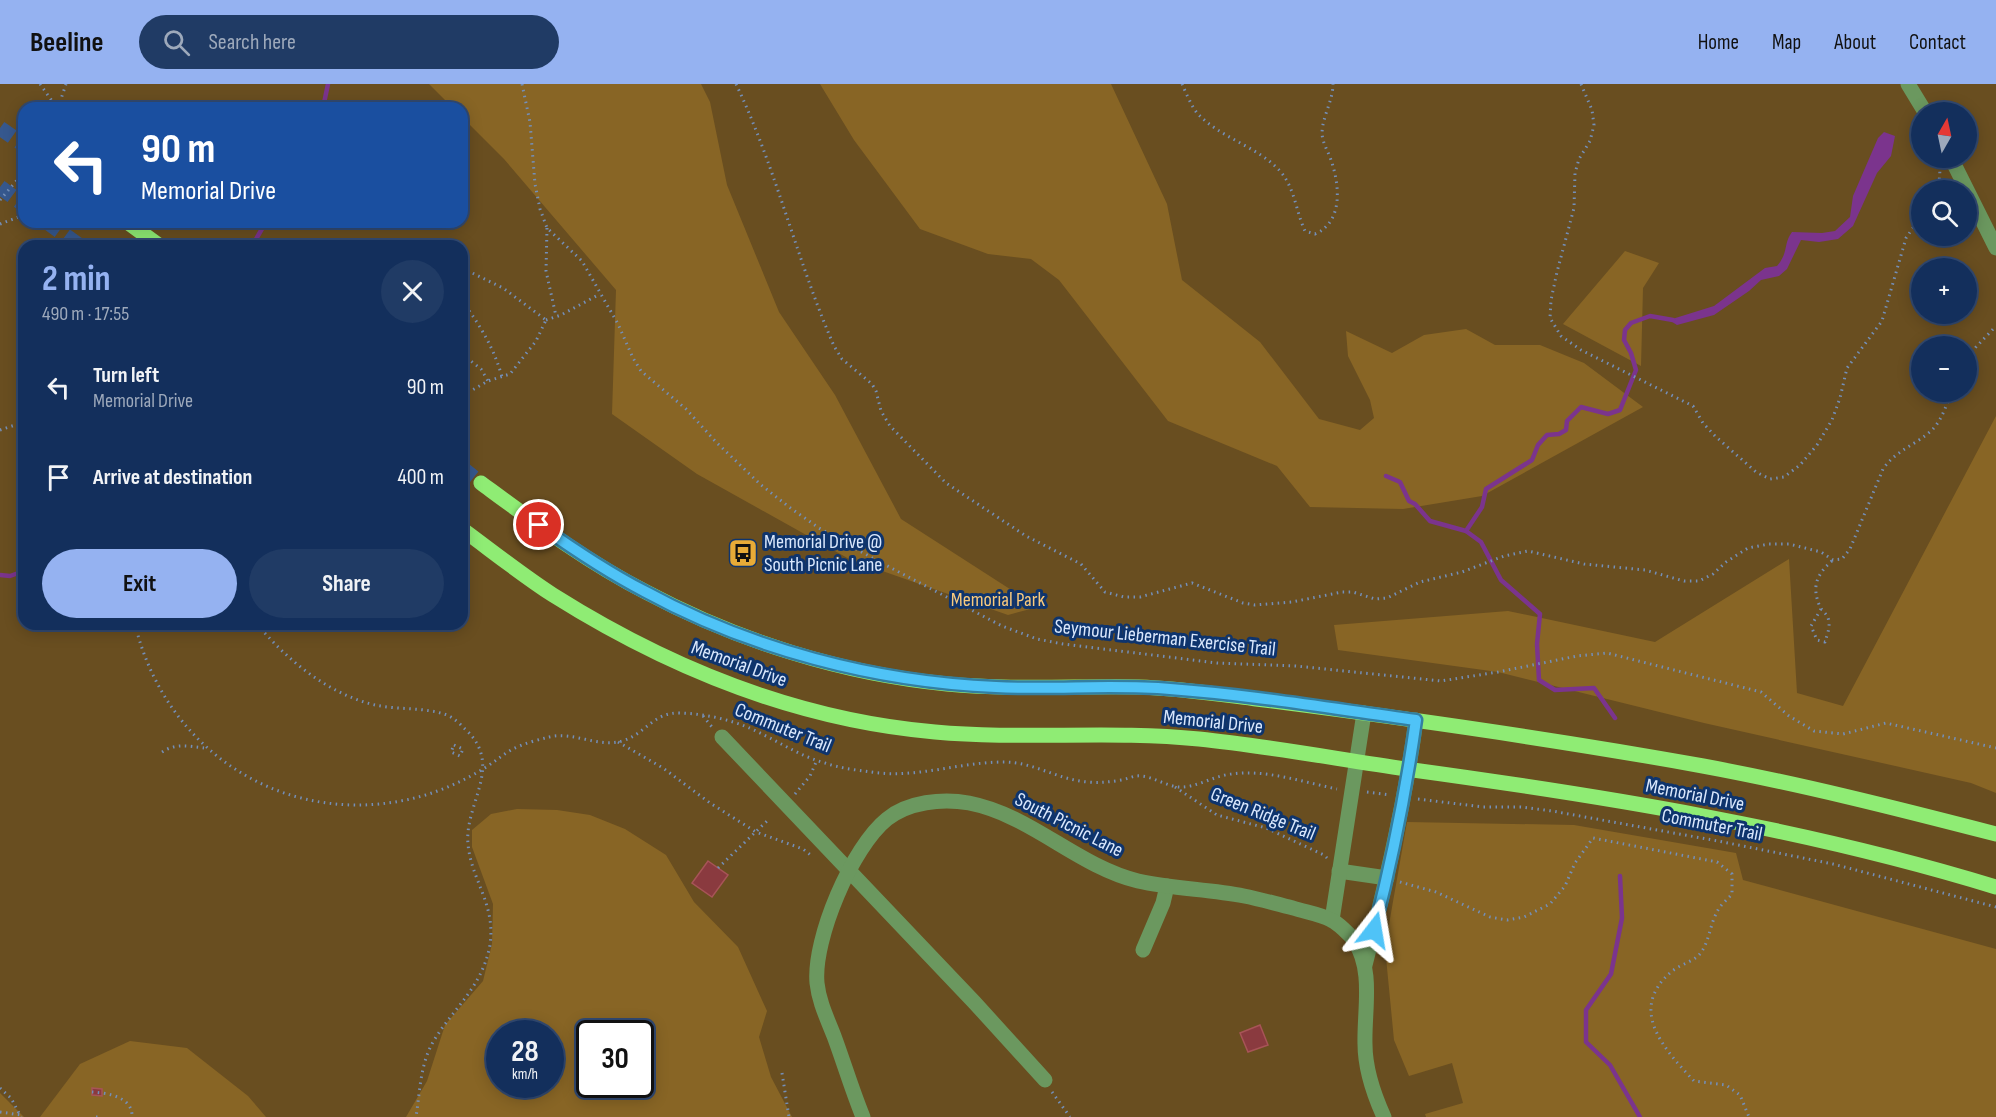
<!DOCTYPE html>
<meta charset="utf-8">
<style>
:root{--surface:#132f5c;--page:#203b65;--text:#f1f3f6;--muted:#9da9bb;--line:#324a72;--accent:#95b2f1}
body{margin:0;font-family:"Sofia Sans Condensed",sans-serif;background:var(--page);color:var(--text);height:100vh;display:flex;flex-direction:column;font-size:22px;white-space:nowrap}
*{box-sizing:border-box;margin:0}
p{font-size:20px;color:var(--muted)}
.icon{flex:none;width:33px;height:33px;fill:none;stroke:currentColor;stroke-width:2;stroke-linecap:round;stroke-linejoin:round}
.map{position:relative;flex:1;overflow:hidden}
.side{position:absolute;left:18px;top:156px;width:450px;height:390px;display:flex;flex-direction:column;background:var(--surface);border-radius:18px;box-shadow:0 3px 15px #0003,0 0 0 2px var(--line)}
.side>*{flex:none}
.hud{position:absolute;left:18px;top:18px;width:450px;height:126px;border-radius:18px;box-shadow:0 3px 15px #0003,0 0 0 2px var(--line);background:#1a4fa0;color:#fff;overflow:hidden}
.needle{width:39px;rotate:9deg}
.tools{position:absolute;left:1911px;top:18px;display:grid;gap:12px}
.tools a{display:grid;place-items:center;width:66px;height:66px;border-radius:50%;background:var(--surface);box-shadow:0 3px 15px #0003,0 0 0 2px var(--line);font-size:30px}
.speed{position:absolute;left:486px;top:936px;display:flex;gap:12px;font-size:30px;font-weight:700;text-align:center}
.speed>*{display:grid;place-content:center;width:78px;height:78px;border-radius:50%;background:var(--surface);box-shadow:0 3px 15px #0003,0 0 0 2px var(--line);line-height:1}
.speed small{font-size:15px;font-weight:400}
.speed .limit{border:3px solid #111;border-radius:9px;background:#fff;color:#111}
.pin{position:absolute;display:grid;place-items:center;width:51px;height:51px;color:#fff;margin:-26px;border:3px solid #fff;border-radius:50%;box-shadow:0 2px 6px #0007}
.me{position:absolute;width:66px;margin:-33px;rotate:14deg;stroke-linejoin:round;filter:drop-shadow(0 0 4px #0008)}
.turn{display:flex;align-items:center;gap:21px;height:126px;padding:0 24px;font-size:27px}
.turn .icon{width:78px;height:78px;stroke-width:2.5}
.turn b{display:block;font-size:42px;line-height:51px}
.round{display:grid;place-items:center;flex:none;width:63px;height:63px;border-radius:32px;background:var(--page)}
.overview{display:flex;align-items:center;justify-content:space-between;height:102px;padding:0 24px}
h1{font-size:36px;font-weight:700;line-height:45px;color:var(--accent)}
.primary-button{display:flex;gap:12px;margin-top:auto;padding:12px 24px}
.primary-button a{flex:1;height:69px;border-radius:36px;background:var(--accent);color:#111;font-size:24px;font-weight:700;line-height:69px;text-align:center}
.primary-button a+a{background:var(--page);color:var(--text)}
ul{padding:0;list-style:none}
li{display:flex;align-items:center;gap:18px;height:90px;padding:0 24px}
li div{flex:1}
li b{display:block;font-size:22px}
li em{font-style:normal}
header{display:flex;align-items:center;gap:36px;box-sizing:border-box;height:84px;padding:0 30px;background:var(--accent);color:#111}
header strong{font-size:28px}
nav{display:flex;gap:33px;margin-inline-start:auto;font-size:21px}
.search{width:420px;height:54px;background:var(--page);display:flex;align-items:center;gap:15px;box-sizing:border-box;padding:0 21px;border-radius:33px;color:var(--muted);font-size:22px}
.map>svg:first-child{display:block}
</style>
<header>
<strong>Beeline</strong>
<div class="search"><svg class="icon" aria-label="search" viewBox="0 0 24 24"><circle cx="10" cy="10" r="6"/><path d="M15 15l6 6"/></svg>Search here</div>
<nav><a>Home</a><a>Map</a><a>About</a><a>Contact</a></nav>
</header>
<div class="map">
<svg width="1996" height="1033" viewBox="0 0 1996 1033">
<rect width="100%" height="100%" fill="#193f7a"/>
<path fill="#694e20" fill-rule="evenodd" d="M0,0H1996V1033H0ZM24,24H462V138H24ZM1922,28H1966V74H1922ZM1922,106H1966V152H1922ZM24,162H462V540H24ZM1922,184H1966V230H1922ZM1922,262H1966V308H1922ZM500,950H550V1000H500ZM590,950H640V1000H590Z"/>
<g fill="#886525" fill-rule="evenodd">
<path d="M429,0H701L710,18L727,101L779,228L835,311L901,435L1038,523L1008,531L851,476L697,390L612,330L616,206L504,75L462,33V24H453Z"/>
<path d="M820,0H1111L1167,120L1182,196L1260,258L1319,335L1360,346L1374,334L1370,316L1348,272L1346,247L1392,269L1424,251L1466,245L1495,261H1540L1584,279L1643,323L1482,412L1403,425L1310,423L1277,382L1168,337L1059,196L1031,175L988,170L920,145L854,56Z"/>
<path d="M1625,167L1659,179L1643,204L1641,282L1563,240Z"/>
<path d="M1996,332V709L1971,699L1704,639L1498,588L1338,566L1334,541L1508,527L1655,558L1789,475L1797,609L1843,622Z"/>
<path d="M517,725L557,726L590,731L625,745L666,771L694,818L738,863L767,927L759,953L771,993L792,1033H406L427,997L445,941L483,897L492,860L493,820L472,763V746L491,730ZM500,950H550V1000H500ZM590,950H640V1000H590Z"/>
<path d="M1407,738L1574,741L1736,769L1743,796L1996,865V1033H1426L1425,1030L1463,1019L1452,979L1409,992L1394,956L1385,863Z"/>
<path d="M130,957L187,964L248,1012L266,1033H40L80,980Z"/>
<path d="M0,1009L24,1033H0Z"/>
</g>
<path fill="#7b348d" d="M1884,48L1895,52L1891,72L1877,89L1853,142L1838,155L1819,158L1801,156L1787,185L1779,192L1761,196L1749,207L1714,231L1677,241L1669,236L1714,222L1765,184L1777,182C1789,168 1783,160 1792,148L1822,149L1835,147L1850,133L1853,112L1878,54Z"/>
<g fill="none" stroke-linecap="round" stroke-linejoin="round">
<g stroke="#7b348d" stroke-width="4.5">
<path d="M323,24L328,0"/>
<path d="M252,162L266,138"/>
<path d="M1386,392L1400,398L1409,417L1415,420L1430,437L1466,447"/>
<path d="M0,491L10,492L24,487"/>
<path d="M1615,634L1594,604L1555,606L1539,596L1537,560L1540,530L1501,496L1481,458L1466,447L1482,423L1486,405L1532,376L1538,361L1547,351L1559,350L1566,346L1567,337L1581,323L1608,330L1620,326L1636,286L1631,269L1624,256L1625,246L1631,239L1650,232L1673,236"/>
<path d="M1620,792L1622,834L1611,890L1586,926V958L1610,981L1640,1033"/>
</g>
</g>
<g fill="#8a3a3f" stroke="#a75457" stroke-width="1.5">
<path d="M708,777L728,791L712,813L692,799Z"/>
<path d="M1260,941L1268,961L1248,968L1240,949Z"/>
<path d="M92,1004L102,1005V1012L92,1011Z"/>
</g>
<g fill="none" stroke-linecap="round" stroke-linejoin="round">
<g stroke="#36588e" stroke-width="15" stroke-dasharray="15 8" stroke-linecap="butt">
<path d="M0,44L24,61"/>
<path d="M0,103L24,121"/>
<path d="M47,138L80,162"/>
<path d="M462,384L481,399"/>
</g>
<g stroke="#748fb8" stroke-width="3" stroke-dasharray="1.5 4.5" stroke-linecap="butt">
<path d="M40,0L57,24"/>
<path d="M522,0L530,38L535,100L540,125L547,144L582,177L618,240L633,274L641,287L686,325L716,358L760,400L789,423L819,444L876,476L1002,542L1037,555L1063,560L1217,579L1296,582L1441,597L1498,588L1577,572L1607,569L1761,608L1789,632L1814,647L1843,650L1886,639L1996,664"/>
<path d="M736,0C776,84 797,177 834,262L842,275L872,300L876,307L881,327L890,342L946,399L1026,452L1081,480L1105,508L1124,513H1140L1192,499L1243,519L1255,521L1292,518L1342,508H1353L1375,515L1387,514L1420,498L1462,488L1504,472L1528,467L1584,480L1645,486L1684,497H1699L1713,490L1726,478L1748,464L1769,460H1789L1821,468L1833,476L1842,475L1850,465L1883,385C1896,366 1916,361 1932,346C1942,336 1946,321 1952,308"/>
<path d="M1182,0C1186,9 1191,21 1197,29C1220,54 1257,62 1280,87C1295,104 1296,128 1305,147L1315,150C1343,138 1340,102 1331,76C1328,67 1323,60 1322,50C1322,33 1333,17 1333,0"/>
<path d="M1581,0L1592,26L1594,41L1590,57L1579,75L1575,89L1574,124L1557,188L1551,216L1550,234L1561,252L1581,266L1693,322L1703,339L1715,352L1756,388L1770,395L1784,393L1800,381L1817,361L1832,336L1840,314L1847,284L1882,237L1906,154L1922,131"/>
<path d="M58,24L66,0"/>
<path d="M1935,106L1939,100L1940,86"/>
<path d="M0,116L24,88"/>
<path d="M0,140L24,131"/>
<path d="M547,144L546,187L556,232"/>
<path d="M462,184L503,204L546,236"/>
<path d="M462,217C480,241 494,264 502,293"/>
<path d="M546,236L561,231L600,210"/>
<path d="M462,270L481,285L488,297"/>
<path d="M1966,279L1976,263L1996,242"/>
<path d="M462,309L469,308L488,297L510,290L536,257L546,236"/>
<path d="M0,346L24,338"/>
<path d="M1821,525L1811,542L1817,556L1825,558C1827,551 1831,542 1828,534C1827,530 1822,527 1820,523C1811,502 1817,490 1833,476"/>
<path d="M135,540C167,674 296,751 429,710C447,704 467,695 483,685C493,679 501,672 511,666C522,660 537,656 549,653C573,647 598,664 622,657C646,650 653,628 680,629C709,630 738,637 764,651C784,661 803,673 825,679C839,684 856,686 871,688C916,695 959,678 1004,678C1034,678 1058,696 1088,698C1100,699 1110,698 1121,696C1128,695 1134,691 1141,692C1154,693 1166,702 1179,703C1196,704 1213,692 1231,690C1265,685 1303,698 1337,705"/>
<path d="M257,540C287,576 328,610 375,621C398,626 425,623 447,631C454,634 460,640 465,645C505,681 464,720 468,760C471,796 496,820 490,861C482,904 453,924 433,958C420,981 420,1008 416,1033"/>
<path d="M703,632L712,643"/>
<path d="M618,658L663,684L710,719L756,748L803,765L812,772"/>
<path d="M454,661L463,665L460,672L451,668Z"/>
<path d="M162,668C176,659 188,662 204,664"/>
<path d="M1175,703L1217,731L1266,744L1324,771L1327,774"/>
<path d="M1367,708L1390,711"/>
<path d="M795,710L810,692L817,676"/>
<path d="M1418,715L1483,723H1521L1552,727L1718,757L1833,780L1996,823"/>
<path d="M718,784L767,737"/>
<path d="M1400,798L1436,808L1490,833L1507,836L1524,833L1550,820L1565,802L1575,779L1593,754L1717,778L1732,790V810C1727,816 1720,821 1717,828C1710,840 1709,860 1699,871C1692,878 1679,881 1671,888C1627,926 1665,966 1694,997L1726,1001L1740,1011L1749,1033"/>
<path d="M782,989L789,1033"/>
<path d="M0,1004L11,1014L21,1033"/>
<path d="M92,1008C108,1009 133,1013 132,1033"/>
<path d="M1052,1008L1070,1033"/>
<path d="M0,1028L21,1031"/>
<path d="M96,1033H102"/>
</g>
<g stroke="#6b985f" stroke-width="15">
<path d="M1908,0L1925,28"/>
<path d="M1951,74L1996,164"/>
<path d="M722,653L974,918L1045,996"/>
<path d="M1339,787L1387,794"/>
<path d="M1332,836L1364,629"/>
<path d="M1143,866L1163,819L1167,802"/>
<path d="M1365,881C1386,800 1405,719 1416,636"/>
<path d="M863,1033C852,1006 844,979 834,952C827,934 819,918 817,899C813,855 852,763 887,735C908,718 942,714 969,719C1031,731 1077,782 1138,797C1173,805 1209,805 1244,812C1260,815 1276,820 1293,824C1305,828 1320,830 1331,836C1338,839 1349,850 1354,856C1374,887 1364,925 1365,960C1365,984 1374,1011 1384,1033"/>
</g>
<g stroke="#8fec74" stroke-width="15">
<path d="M127,138L160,162"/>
<path d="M481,399C534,438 587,478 646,508C738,557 843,590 947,600C1011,606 1074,602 1138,603C1177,604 1217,610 1256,615C1405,634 1554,655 1703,682C1801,700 1899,725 1996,750"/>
<path d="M462,445C492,467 522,491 553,511C669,584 797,636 935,648C1023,656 1111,646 1199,655C1268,662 1337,675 1406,685C1604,712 1804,744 1996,803"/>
</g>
</g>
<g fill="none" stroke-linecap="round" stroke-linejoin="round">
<g stroke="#337fa1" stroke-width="15">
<path id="route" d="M539,441C573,465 607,488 644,507C750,565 875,598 996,603C1054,606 1112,600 1170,605C1252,611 1334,625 1416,636C1406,707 1392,777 1374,846"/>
</g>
<use href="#route" stroke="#4fc3f7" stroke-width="10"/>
</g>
<defs>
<g id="bus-square" transform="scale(1.5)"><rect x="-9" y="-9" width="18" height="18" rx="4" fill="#e8ab37" stroke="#0e346d"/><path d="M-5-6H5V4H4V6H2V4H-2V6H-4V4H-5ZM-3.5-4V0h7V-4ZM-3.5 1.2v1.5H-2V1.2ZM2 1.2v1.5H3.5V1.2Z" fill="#111"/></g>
</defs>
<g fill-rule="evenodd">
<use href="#bus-square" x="743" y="469"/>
</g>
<g text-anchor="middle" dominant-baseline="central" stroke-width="6" stroke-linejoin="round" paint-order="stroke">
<g font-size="20" fill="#dae8fd" stroke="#0e346d" text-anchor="start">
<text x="764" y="458">Memorial Drive @<tspan x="764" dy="23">South Picnic Lane</tspan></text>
</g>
<g font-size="20" fill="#f9ca7d" stroke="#0e346d">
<text x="998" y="516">Memorial Park</text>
</g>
<g font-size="20" fill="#dae8fd" stroke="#0e346d">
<text transform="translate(1165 554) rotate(6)">Seymour Lieberman Exercise Trail</text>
<text transform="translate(739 580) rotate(20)">Memorial Drive</text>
<text transform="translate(1213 638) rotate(6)">Memorial Drive</text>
<text transform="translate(783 644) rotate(22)">Commuter Trail</text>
<text transform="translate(1695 711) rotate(11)">Memorial Drive</text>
<text transform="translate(1263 730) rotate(22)">Green Ridge Trail</text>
<text transform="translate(1069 741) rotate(27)">South Picnic Lane</text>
<text transform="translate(1712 741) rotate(11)">Commuter Trail</text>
</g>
</g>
</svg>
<div class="tools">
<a><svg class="needle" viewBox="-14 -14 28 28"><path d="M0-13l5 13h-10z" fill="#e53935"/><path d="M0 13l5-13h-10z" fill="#9da9bb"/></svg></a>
<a><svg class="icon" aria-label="search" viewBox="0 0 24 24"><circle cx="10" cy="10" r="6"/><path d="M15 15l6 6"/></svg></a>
<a>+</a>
<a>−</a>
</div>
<div class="speed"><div>28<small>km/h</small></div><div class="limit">30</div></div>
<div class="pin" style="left:539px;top:441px;background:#d93025"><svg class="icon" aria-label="arrive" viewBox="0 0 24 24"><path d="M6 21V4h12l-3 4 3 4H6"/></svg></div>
<svg class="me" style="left:1374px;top:846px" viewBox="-20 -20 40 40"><path d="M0-17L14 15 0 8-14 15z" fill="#4fc3f7" stroke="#fff" stroke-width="4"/></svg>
<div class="hud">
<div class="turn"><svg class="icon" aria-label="left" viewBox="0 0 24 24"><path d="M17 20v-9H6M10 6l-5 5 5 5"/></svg><div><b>90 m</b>Memorial Drive</div></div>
</div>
<section class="side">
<div class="overview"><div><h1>2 min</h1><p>490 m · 17:55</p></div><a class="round"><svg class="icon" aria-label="close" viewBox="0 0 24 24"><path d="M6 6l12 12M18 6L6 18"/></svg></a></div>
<ul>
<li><svg class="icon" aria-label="left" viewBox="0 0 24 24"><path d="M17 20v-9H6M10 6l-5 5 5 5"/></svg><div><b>Turn left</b><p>Memorial Drive</p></div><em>90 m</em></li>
<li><svg class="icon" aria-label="arrive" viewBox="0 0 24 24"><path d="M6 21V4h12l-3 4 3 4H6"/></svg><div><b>Arrive at destination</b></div><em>400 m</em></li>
</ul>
<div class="primary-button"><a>Exit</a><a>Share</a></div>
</section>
</div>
